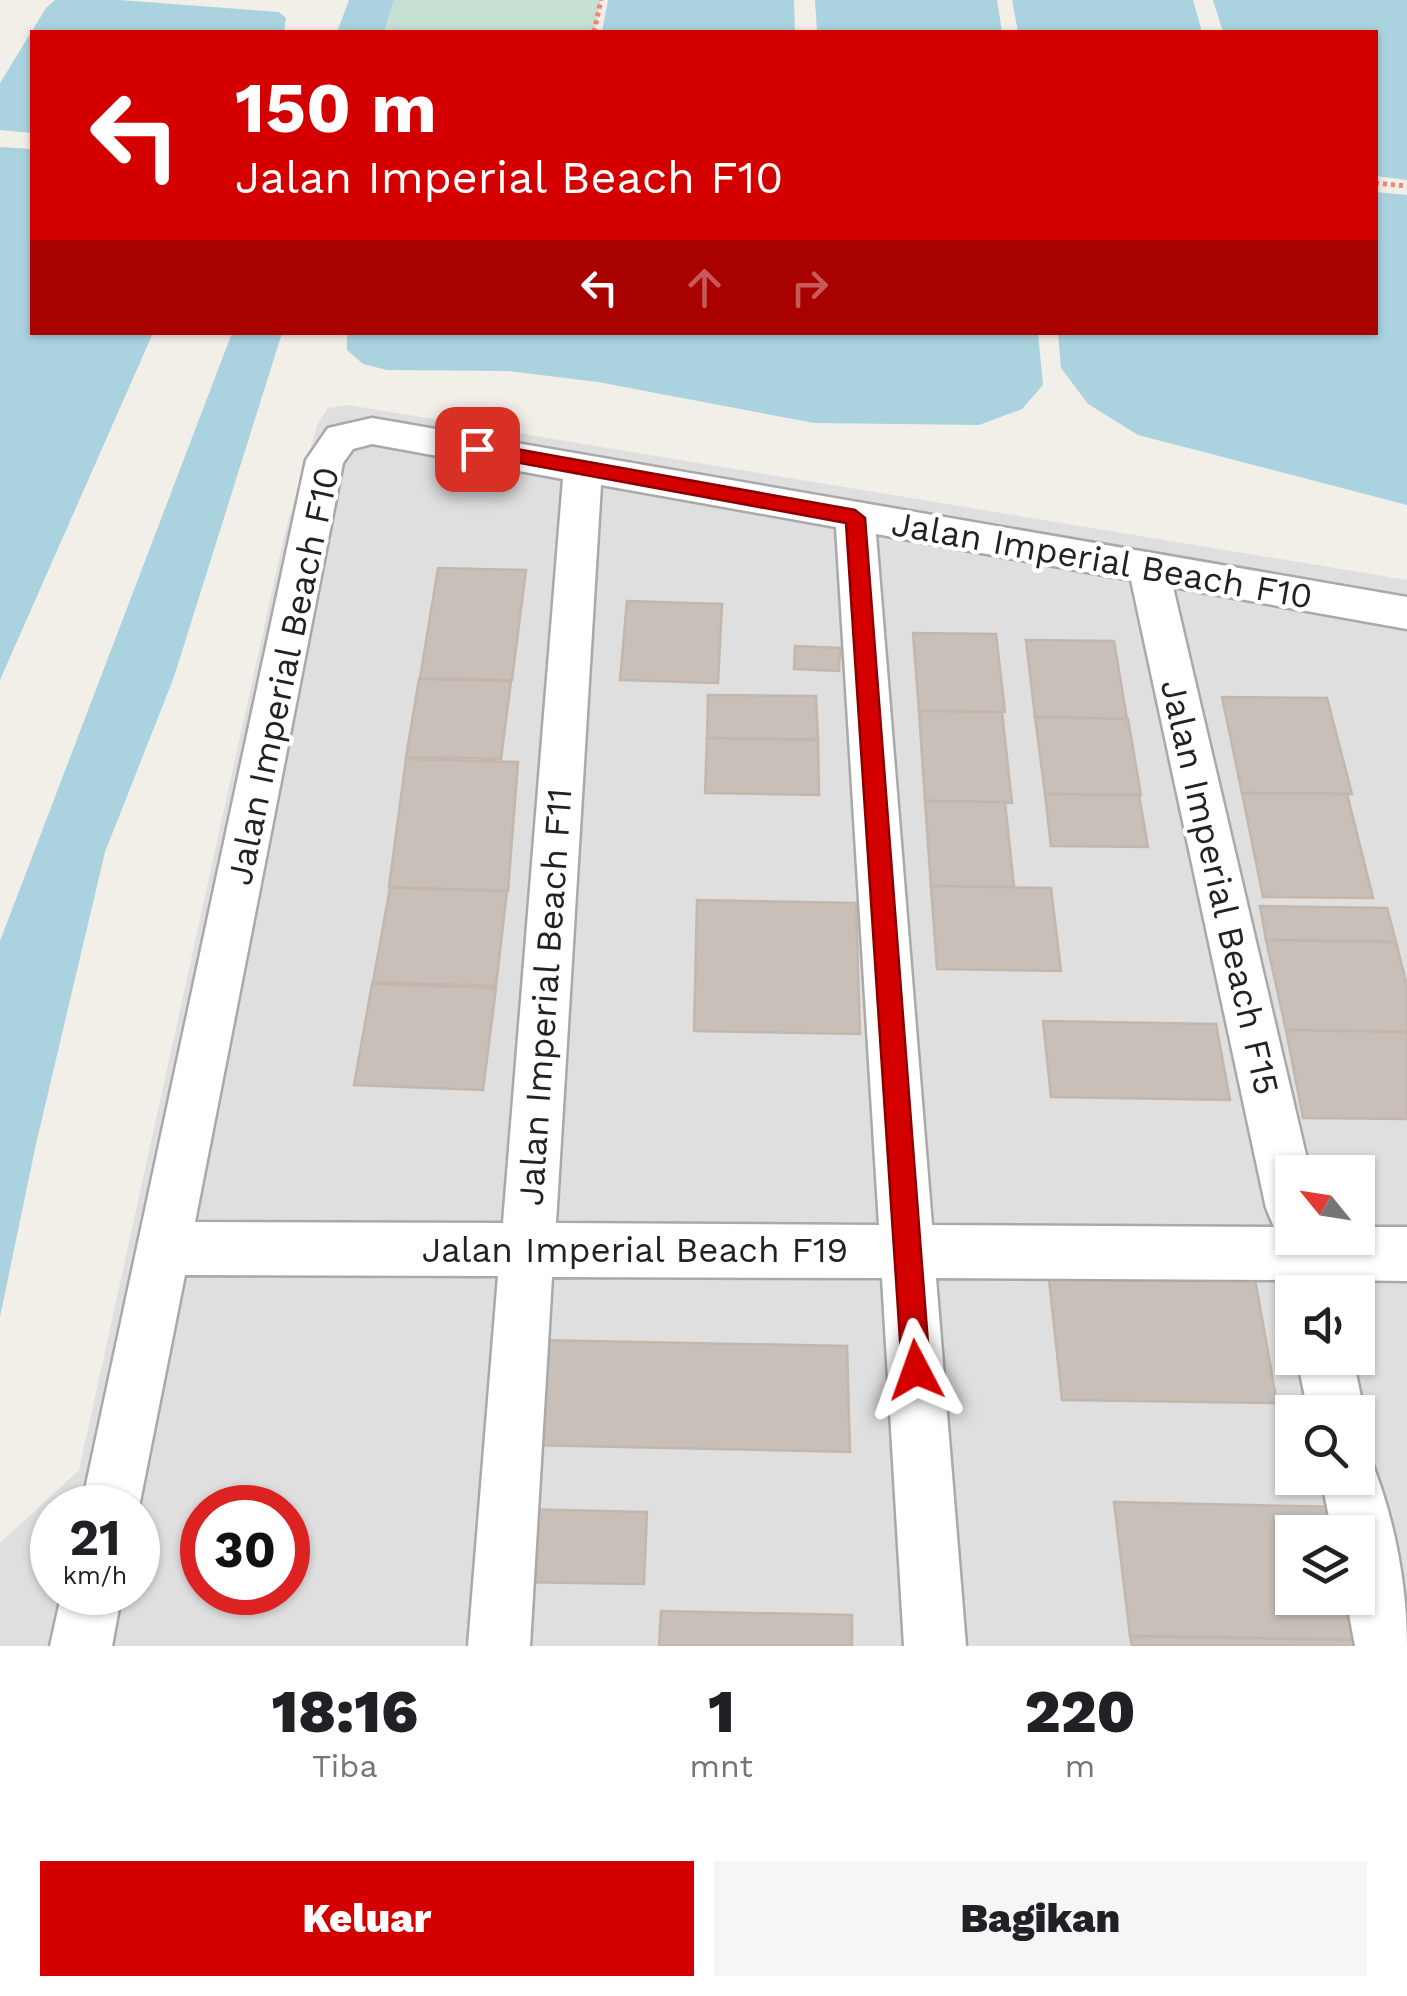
<!DOCTYPE html>
<html lang="id">
<style>
:root{--surface:#fff;--page:#f6f6f6;--text:#202124;--muted:#757577;--accent:#d40000}
body{margin:0;font-family:"Work Sans",sans-serif;background:var(--page);color:var(--text);height:100vh;display:flex;flex-direction:column;font-size:38px;white-space:nowrap}
*{box-sizing:border-box;margin:0}
p{font-size:32px;color:var(--muted)}
.icon{flex:none;width:55px;height:55px;fill:none;stroke:currentColor;stroke-width:2;stroke-linecap:round;stroke-linejoin:round}
.map{position:relative;height:1646px;overflow:hidden}
.drawer{display:flex;flex-direction:column;background:var(--surface);flex:1}
.drawer>*{flex:none}
.top-card{position:absolute;left:30px;top:30px;width:1348px;height:305px;border-radius:0px;box-shadow:0 2px 8px #0004;background:#d40000;color:#fff;overflow:hidden}
.needle{width:65px;rotate:300deg}
.tools{position:absolute;left:1275px;top:1155px;display:grid;gap:20px}
.tools a{display:grid;place-items:center;width:100px;height:100px;border-radius:0px;background:var(--surface);box-shadow:0 2px 8px #0004;font-size:50px}
.speed{position:absolute;left:30px;top:1485px;display:flex;gap:20px;font-size:50px;font-weight:700;text-align:center}
.speed>*{display:grid;place-content:center;width:130px;height:130px;border-radius:50%;background:var(--surface);box-shadow:0 2px 8px #0004;line-height:1}
.speed small{font-size:25px;font-weight:400}
.speed .limit{border:15px solid #d22;background:#fff;color:#111}
.pin{position:absolute;display:grid;place-items:center;width:85px;height:85px;color:#fff;margin:-42px;border-radius:20px;box-shadow:0 5px 15px #0006}
.me{position:absolute;width:110px;margin:-55px;rotate:356deg;stroke-linejoin:round;filter:drop-shadow(0 0 8px #0008)}
.turn{display:flex;align-items:center;gap:35px;height:210px;padding:0 40px;font-size:45px}
.turn .icon{width:130px;height:130px;stroke-width:2.5}
.turn b{display:block;font-size:70px;line-height:85px}
.lanes{display:flex;align-items:center;height:95px;padding:0 40px;background:#0003;justify-content:center;gap:50px;direction:ltr}
.lanes .off{opacity:.35}
.eta{display:flex;justify-content:space-evenly;align-items:center;height:170px;text-align:center}
.eta b{font-size:60px;font-weight:800;line-height:70px}
.cta{display:flex;gap:20px;margin-top:auto;padding:20px 40px}
.cta a{flex:1;height:115px;border-radius:0px;background:var(--accent);color:#fff;font-size:40px;font-weight:800;line-height:115px;text-align:center}
.cta a+a{background:var(--page);color:var(--text)}
.map>svg:first-child{display:block}
</style>
<div class="map">
<svg width="1407" height="1646" viewBox="0 0 1407 1646">
<rect width="100%" height="100%" fill="#f2efe9"/>
<path fill="#e0dfdf" fill-rule="evenodd" d="M348,405L1407,580V1646H0V1543L79,1470L285,532L318,423L328,408ZM1292,1172H1358V1238H1292ZM1292,1292H1358V1358H1292ZM1292,1412H1358V1478H1292ZM52,1508H138V1592H52ZM202,1508H288V1592H202ZM1292,1532H1358V1598H1292Z"/>
<path fill="#c6e0d4" d="M394,0H601L594,32H384Z"/>
<g fill="#aad3df">
<path d="M55,0H119L279,12L286,18L284,32H32V133L0,130V83L46,8Z"/>
<path d="M349,0H394L384,32H337Z"/>
<path d="M608,0H794L795,32H602Z"/>
<path d="M815,0H997L1002,32H817Z"/>
<path d="M1012,0H1193L1202,32H1018Z"/>
<path d="M1213,0H1407V180L1375,176V32H1223Z"/>
<path d="M0,147L32,149V332L153,333L0,680Z"/>
<path d="M1375,192L1407,195V505L1138,435L1088,404L1061,368L1058,333L1375,332Z"/>
<path d="M232,333H282L174,677L105,852L36,1144L0,1317V941Z"/>
<path d="M347,333H1038L1043,385L1022,409L979,425L814,423L598,382L508,371L387,370L363,364L347,350Z"/>
</g>
<g fill="#c7bfb8" stroke="#c4b6ab" stroke-width="2.5">
<path d="M438,568L526,570L512,680L420,678Z"/>
<path d="M627,601L722,604L718,683L620,680Z"/>
<path d="M913,633L996,634L1005,712L919,711Z"/>
<path d="M1026,640L1114,641L1127,719L1035,717Z"/>
<path d="M795,646L840,648L839,671L794,669Z"/>
<path d="M419,679L511,681L501,759L406,757Z"/>
<path d="M708,695L816,696L818,740L707,738Z"/>
<path d="M1222,697L1327,698L1352,794L1242,793Z"/>
<path d="M919,711L1002,712L1012,803L925,801Z"/>
<path d="M1035,717L1128,719L1141,795L1045,794Z"/>
<path d="M707,738L818,740L819,795L705,793Z"/>
<path d="M406,759L518,762L508,891L389,887Z"/>
<path d="M1242,793L1347,794L1373,898L1263,897Z"/>
<path d="M1045,794L1139,795L1148,847L1051,846Z"/>
<path d="M925,801L1005,802L1014,887L931,886Z"/>
<path d="M931,886L1051,888L1061,971L937,969Z"/>
<path d="M390,888L507,891L496,986L373,982Z"/>
<path d="M697,900L856,903L860,1034L694,1031Z"/>
<path d="M1260,906L1387,908L1396,942L1266,940Z"/>
<path d="M1266,940L1396,942L1407,986V1032L1286,1030Z"/>
<path d="M372,984L496,988L483,1090L354,1085Z"/>
<path d="M1043,1021L1216,1024L1230,1100L1051,1097Z"/>
<path d="M1286,1030L1407,1032V1119L1303,1118Z"/>
<path d="M1048,1270L1254,1273L1277,1403L1062,1400Z"/>
<path d="M538,1340L847,1346L850,1452L530,1445Z"/>
<path d="M1114,1502L1342,1507L1347,1532H1292V1598H1358V1587L1368,1640L1130,1636Z"/>
<path d="M516,1509L647,1512L644,1584L510,1582Z"/>
<path d="M661,1611L852,1615V1646H659Z"/>
<path d="M1130,1636L1357,1640L1358,1646H1132Z"/>
</g>
<g fill="none" stroke-linecap="round" stroke-linejoin="round">
<g stroke="#a9a9a9" stroke-width="5">
<g id="street">
<path d="M372,418L1407,597V629L1173,587L1310,1172H1292V1238H1358V1227H1407V1281L1335,1280L1338,1292H1292V1311L1281,1280L936,1278L966,1646H904L882,1278L552,1277L530,1646H468L498,1276L185,1275L138,1512V1508H81L306,460L328,428ZM372,444L563,479L503,1223L195,1222L343,463L353,449ZM601,485L836,527L879,1225L556,1223ZM876,534L1131,580L1266,1208L1274,1227L932,1225Z"/>
<path d="M1297,1358H1353L1364,1412L1358,1428V1412H1308Z"/>
<path d="M1358,1452L1370,1458C1394,1515 1407,1585 1407,1646H1355L1346,1598H1358V1532H1332L1321,1478H1358Z"/>
<path d="M62,1592H122L112,1646H50Z"/>
</g>
</g>
<g stroke="#fa8072" stroke-width="5" stroke-dasharray="4 4" stroke-linecap="butt">
<path d="M594,32L601,0"/>
<path d="M1375,183L1407,186"/>
</g>
<use href="#street" fill="#fff" fill-rule="evenodd"/>
</g>
<path fill="#d40000" stroke="#8a0000" stroke-width="2.5" d="M477,442L855,510L865,518L930,1370L926,1380L916,1384L906,1380L902,1370L846,523L471,454V444Z"/>
<g text-anchor="middle" dominant-baseline="central" stroke-width="9" stroke-linejoin="round" paint-order="stroke">
<g font-size="35" fill="#222" stroke="#fff">
<text transform="translate(1102 560) rotate(10)">Jalan Imperial Beach F10</text>
<text transform="translate(283 676) rotate(-78)">Jalan Imperial Beach F10</text>
<text transform="translate(1220 887) rotate(77)">Jalan Imperial Beach F15</text>
<text transform="translate(545 997) rotate(-86)">Jalan Imperial Beach F11</text>
<text x="635" y="1250">Jalan Imperial Beach F19</text>
</g>
</g>
</svg>
<div class="tools">
<a><svg class="needle" viewBox="-14 -14 28 28"><path d="M0-13l5 13h-10z" fill="#e53935"/><path d="M0 13l5-13h-10z" fill="#757577"/></svg></a>
<a><svg class="icon" aria-label="sound" viewBox="0 0 24 24"><path d="M4 9h4l5-4v14l-5-4H4zM17 9q2 3 0 6"/></svg></a>
<a><svg class="icon" aria-label="search" viewBox="0 0 24 24"><circle cx="10" cy="10" r="6"/><path d="M15 15l6 6"/></svg></a>
<a><svg class="icon" aria-label="layers" viewBox="0 0 24 24"><path d="M12 4l9 5-9 5-9-5zM3 14l9 5 9-5"/></svg></a>
</div>
<div class="speed"><div>21<small>km/h</small></div><div class="limit">30</div></div>
<div class="pin" style="left:477px;top:449px;background:#d93025"><svg class="icon" aria-label="arrive" viewBox="0 0 24 24"><path d="M6 21V4h12l-3 4 3 4H6"/></svg></div>
<svg class="me" style="left:916px;top:1370px" viewBox="-20 -20 40 40"><path d="M0-17L14 15 0 8-14 15z" fill="#d40000" stroke="#fff" stroke-width="4"/></svg>
<div class="top-card">
<div class="turn"><svg class="icon" aria-label="left" viewBox="0 0 24 24"><path d="M17 20v-9H6M10 6l-5 5 5 5"/></svg><div><b>150 m</b>Jalan Imperial Beach F10</div></div>
<div class="lanes"><svg class="icon" aria-label="left" viewBox="0 0 24 24"><path d="M17 20v-9H6M10 6l-5 5 5 5"/></svg><svg class="icon off" aria-label="ahead" viewBox="0 0 24 24"><path d="M12 20V5M6 11l6-6 6 6"/></svg><svg class="icon off" aria-label="right" viewBox="0 0 24 24"><path d="M7 20v-9h11M14 6l5 5-5 5"/></svg></div>
</div>
</div>
<section class="drawer">
<div class="eta">
<div><b>18:16</b><p>Tiba</p></div>
<div><b>1</b><p>mnt</p></div>
<div><b>220</b><p>m</p></div>
</div>
<div class="cta"><a>Keluar</a><a>Bagikan</a></div>
</section>
